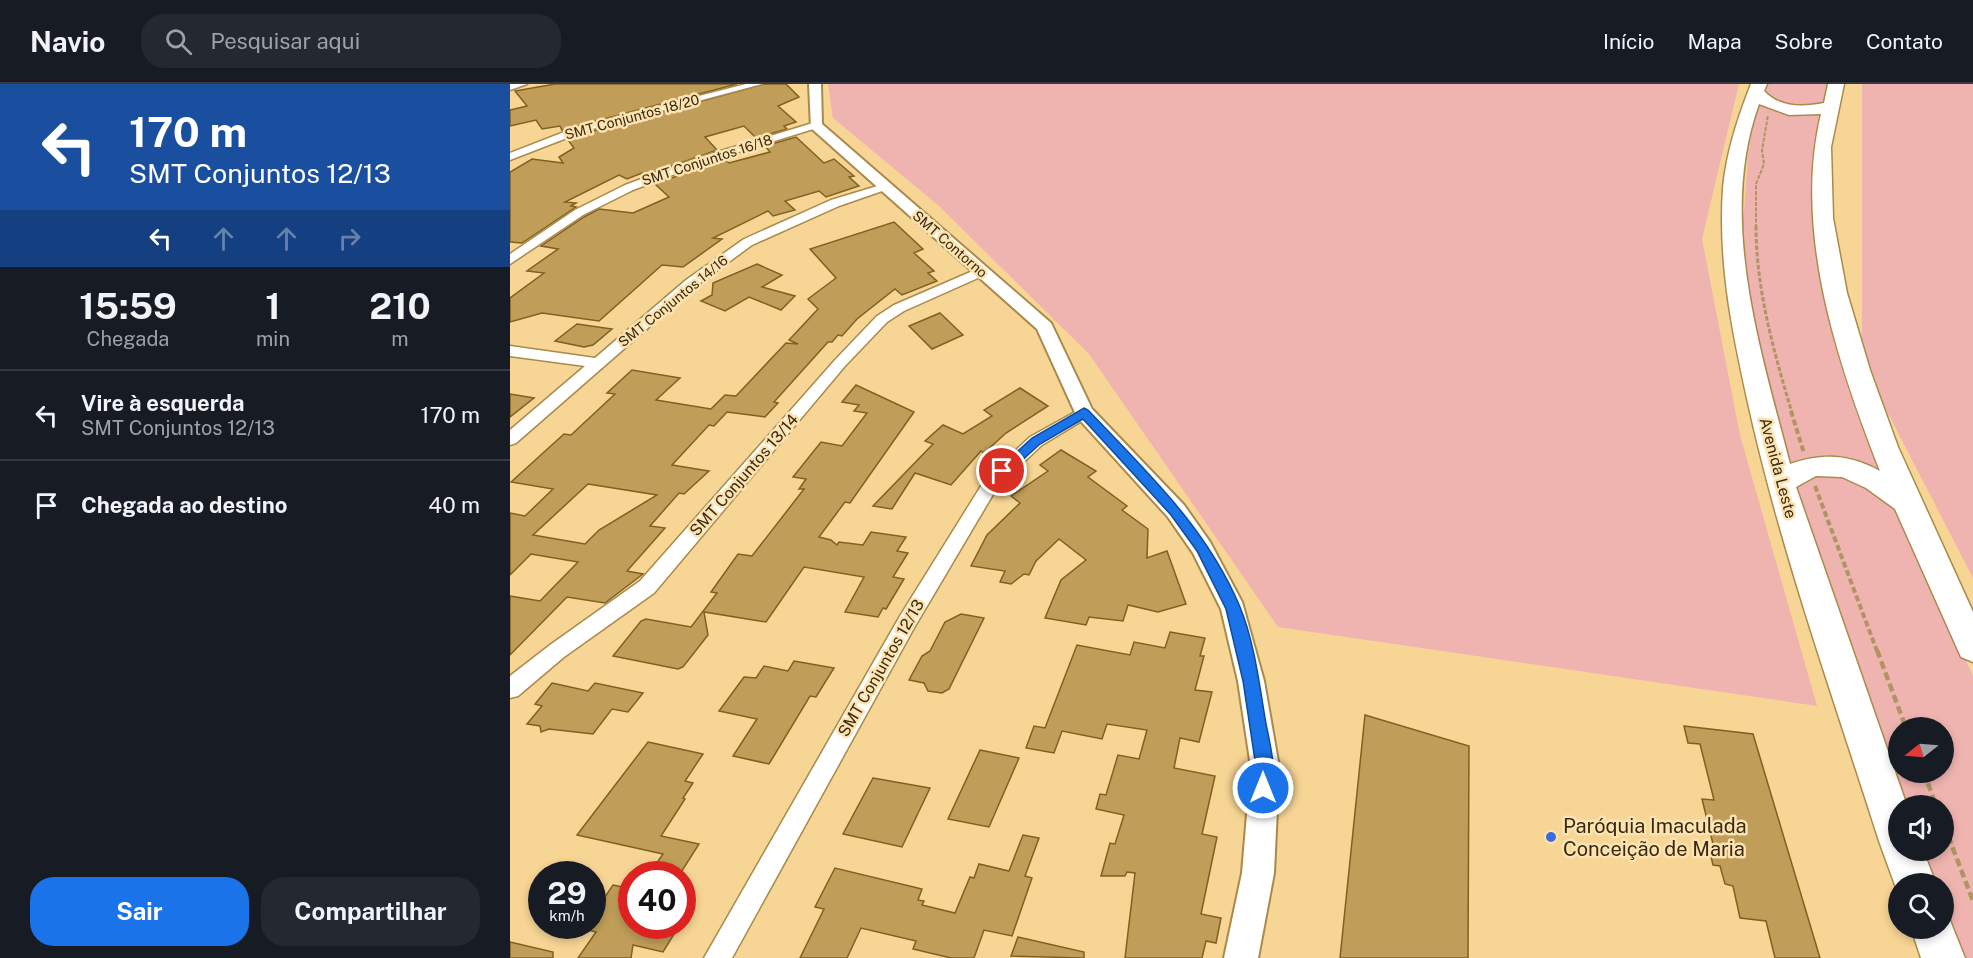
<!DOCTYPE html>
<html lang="pt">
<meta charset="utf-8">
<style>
:root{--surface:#171b24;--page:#242831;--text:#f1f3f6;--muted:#9ea1a6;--line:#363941;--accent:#1a73e8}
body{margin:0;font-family:"Public Sans",sans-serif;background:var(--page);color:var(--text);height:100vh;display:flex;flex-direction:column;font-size:22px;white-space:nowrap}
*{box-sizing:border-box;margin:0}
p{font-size:20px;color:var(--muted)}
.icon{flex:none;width:33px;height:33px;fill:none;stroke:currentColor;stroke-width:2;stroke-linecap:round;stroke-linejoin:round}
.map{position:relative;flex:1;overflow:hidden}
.panel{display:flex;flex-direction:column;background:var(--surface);width:510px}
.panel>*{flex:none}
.banner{background:#1a4fa0;color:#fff;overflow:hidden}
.needle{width:39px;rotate:253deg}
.tools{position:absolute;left:1378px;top:633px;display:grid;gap:12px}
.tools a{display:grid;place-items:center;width:66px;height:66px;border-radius:50%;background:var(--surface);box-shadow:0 3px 9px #0003;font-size:30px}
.speed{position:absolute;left:18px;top:777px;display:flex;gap:12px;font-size:30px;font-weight:700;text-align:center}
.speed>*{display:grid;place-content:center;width:78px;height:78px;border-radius:50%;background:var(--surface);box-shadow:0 3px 9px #0003;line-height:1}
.speed small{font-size:15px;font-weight:400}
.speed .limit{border:9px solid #d22;background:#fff;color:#111}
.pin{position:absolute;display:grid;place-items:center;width:51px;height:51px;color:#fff;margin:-26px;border:3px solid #fff;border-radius:50%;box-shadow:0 2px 6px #0007}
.me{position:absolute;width:66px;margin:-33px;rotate:0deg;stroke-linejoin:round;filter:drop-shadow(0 0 4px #0008)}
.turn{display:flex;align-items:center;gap:21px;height:126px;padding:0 30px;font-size:27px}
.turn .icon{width:78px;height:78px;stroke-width:2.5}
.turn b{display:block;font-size:42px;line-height:51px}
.lanes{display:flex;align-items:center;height:57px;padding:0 30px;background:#0003;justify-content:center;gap:30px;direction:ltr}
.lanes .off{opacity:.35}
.eta{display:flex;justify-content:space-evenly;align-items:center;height:102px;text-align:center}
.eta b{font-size:36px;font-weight:700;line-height:42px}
.cta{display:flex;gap:12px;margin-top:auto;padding:12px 30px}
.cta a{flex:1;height:69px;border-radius:24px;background:var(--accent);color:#fff;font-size:24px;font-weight:700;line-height:69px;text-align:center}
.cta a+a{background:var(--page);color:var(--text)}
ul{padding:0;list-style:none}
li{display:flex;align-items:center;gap:18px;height:90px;padding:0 30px;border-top:2px solid var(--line)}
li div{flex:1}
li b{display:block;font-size:22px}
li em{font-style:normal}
header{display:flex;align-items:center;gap:36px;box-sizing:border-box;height:84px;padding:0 30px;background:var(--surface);border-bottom:2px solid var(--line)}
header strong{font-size:28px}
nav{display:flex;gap:33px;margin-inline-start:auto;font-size:21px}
.search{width:420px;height:54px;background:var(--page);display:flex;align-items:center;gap:15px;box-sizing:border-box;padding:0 21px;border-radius:24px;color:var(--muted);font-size:22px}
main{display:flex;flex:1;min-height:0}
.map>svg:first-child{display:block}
</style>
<header>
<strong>Navio</strong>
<div class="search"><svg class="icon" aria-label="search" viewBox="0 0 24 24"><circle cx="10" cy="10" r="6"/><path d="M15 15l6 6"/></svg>Pesquisar aqui</div>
<nav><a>Início</a><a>Mapa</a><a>Sobre</a><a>Contato</a></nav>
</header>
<main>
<section class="panel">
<div class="banner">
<div class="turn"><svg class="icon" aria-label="left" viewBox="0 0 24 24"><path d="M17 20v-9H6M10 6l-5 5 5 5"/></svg><div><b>170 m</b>SMT Conjuntos 12/13</div></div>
<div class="lanes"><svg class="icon" aria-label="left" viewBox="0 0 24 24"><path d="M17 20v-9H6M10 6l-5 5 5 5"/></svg><svg class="icon off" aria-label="ahead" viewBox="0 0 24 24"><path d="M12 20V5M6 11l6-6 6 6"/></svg><svg class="icon off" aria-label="ahead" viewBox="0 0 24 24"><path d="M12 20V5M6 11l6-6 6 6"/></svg><svg class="icon off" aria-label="right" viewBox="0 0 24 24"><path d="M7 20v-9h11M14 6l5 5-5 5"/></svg></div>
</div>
<div class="eta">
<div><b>15:59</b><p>Chegada</p></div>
<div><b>1</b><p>min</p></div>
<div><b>210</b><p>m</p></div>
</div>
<ul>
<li><svg class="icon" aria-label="left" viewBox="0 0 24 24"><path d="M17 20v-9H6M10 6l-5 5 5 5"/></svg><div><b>Vire à esquerda</b><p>SMT Conjuntos 12/13</p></div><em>170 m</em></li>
<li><svg class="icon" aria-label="arrive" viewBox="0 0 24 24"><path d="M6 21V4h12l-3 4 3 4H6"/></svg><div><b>Chegada ao destino</b></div><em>40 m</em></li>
</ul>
<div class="cta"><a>Sair</a><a>Compartilhar</a></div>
</section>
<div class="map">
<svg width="1463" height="874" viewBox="0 0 1463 874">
<rect width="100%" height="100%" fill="#f7d595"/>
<g fill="#f0b4b0" fill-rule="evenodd">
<path d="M318,0H1229L1192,155L1230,351L1307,622L768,543L579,270L429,122L323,34Z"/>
<path d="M1249,0H1328L1302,88L1305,150L1317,229L1386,419L1334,382H1279L1240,229L1233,139L1238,72Z"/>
<path d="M1352,0H1463V494L1352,279Z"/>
<path d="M1334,384L1386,423L1463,592V874H1455L1434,819V800L1427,799L1414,767L1434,766V722L1397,721L1272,397ZM1389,644H1434V688H1389Z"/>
</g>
<g fill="#c09d58" stroke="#7f6120" stroke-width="1.5" fill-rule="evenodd">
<path d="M45,0H227L52,46L50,42L32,45L26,36L0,42V26L17,22L5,7Z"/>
<path d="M254,0H276L289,13L268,22L286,38L274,42L277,45L246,54L234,42L195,53L207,66L134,92L132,89L117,95L109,91L55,118L66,119L61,122L66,123L12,159L0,158V88L22,75L53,79L49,73L64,64L58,56L76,49Z"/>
<path d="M286,53L314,79L324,75L344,92L339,93L349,102L316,113L309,107L275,117L285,126L263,132L258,127L203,154L212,155L173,183L152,181L89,237L32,229L0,238V214L34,189L17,187L48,165L31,162L74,133L89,125L123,129L159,113L145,100L214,75L219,79L260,68L255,62Z"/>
<path d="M384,138L413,165L404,169L424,187L418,189L427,197L392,211L385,205L347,235L332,252L328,251L322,258H318L264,318L268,319L255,333L217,328L204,342L199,341L162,381L199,387L174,410L169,409L140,442L155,444L117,487L133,490L95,519L57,513L0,571V512L30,517L68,478L21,470L0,491V429L15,432L43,405L1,398L54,350L61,351L105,310L97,309L122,286L170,294L146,316L201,325L215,311L226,312L276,259L288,260L279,256L308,225L298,215L326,194L300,165ZM78,400L147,411L89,446L75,460L23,451Z"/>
<path d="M247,180L272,191L252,203L285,212L271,226L239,213L215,227L191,217L202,211L203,199Z"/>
<path d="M430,229L453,251L422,265L399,242Z"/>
<path d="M67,240L102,245L83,261L74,263L45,257Z"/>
<path d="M346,301L404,328L340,419L335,418L309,453L321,456L327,461L329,458L353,461L361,448L396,453L387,467L398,469L383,493L394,495L376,525L373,524L368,533L335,528L354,493L294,483L256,538L194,528L198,551L173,583L168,585L103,572L131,537L136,535L181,543L207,509L201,508L228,470L242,472L294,405H289L296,395L283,393L311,358L332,362L357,329L344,327L349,321L332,318Z"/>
<path d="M510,304L538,322L496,349L474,369L471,367L441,401L405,389L382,425L363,422L423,360L415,357L433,341L453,350L482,332L474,326Z"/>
<path d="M0,310L24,314L0,333Z"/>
<path d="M551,366L586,387L578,393L617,422L612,426L638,445L637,474L657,467L676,520L648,528L618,521L613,537L579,533L576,541L535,534L551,496L576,476L549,455L526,477L519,491L514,490L501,500L490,498L495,487L461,482L477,451L510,419L501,412L538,387L530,381Z"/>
<path d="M451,530L474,534L439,605L432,609L418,607L414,599L399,596L412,572L420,567L435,538Z"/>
<path d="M660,548L695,554L690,572H694L685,606L702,608L689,658L670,654L664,684L705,692L692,750L707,753L691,830L711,834L706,859L696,857L692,874H615L625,789L617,788L615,792H591L600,759L605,760L614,731L586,725L590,710L596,711L608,671L629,675L637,646L597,640L592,655L552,647L544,669L516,664L524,642L535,644L567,561L620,571L624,558L655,564Z"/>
<path d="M284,577L324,584L306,613L300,612L259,680L223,672L247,635L209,627L234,593L246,594L254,582L278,587Z"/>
<path d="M42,599L78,607L85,599L133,609L118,628L102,625L83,650L39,645L31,648L30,642L17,640L32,622L25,620Z"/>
<path d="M855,631L959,662L958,874H830Z"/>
<path d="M1174,642L1243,650L1310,874H1265L1256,837L1230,834L1223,802L1215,800L1210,782L1203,781L1199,764H1204L1192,715L1204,716L1190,660L1178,659Z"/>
<path d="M138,658L193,670L175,697L183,699L173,714L175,715L151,752L189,760L170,790H139L153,770L67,751Z"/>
<path d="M470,666L509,674L479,743L438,735Z"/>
<path d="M363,694L420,704L392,763L333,750Z"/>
<path d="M513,751L529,754L515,792L522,794L502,852L474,846L464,874H441L403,865L406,857L351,844L337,874H290L314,825L305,823L325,784L412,805L408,816L414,817L412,821L445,829L460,793L464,794L469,780L499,787Z"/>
<path d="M103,801L122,805V842H169L153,868L123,861L121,874H68L86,848L75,845L78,842H82L86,829H84Z"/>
<path d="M508,853L574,868V874L501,872Z"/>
<path d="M0,858L43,868V874H0Z"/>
</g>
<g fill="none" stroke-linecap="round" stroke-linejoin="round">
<g stroke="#a98a4b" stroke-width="3">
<g id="minor">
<path d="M0,0H17L0,6Z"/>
<path d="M236,0H252L75,47L0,76V69L67,43Z"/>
<path d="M306,38L310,39V43L202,76L123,106L73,131L0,180V170L65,126L115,101L194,72Z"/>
<path d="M374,100L380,103L378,105L329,122L242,161L186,202L6,359L0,361V346L75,282L0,272V262L85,274L176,196L234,155L321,116Z"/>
<path d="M472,183L479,187L477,190L394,227L377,238L335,282L144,509L54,573L8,612L0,614V592L40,561L130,497L325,276L367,232L384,221Z"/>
<path d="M574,323L582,328L580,332L532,361L488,402L404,544L222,874H194L390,532L476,394L520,353Z"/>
</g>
</g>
<g stroke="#a98a4b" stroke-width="4">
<path id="tertiary" d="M299,0H311L312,40L541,239L582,325L674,421L700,458L732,518L754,597L769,683L764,789L748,874H714L732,789L741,683L728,597L711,525L683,469L658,433L567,333L527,245L301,44Z"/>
</g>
<g stroke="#a98a4b" stroke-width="3">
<g id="primary">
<path d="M1241,0H1257L1254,7C1270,24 1293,23 1314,19L1318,0H1334L1321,63L1323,134L1337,209L1360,286L1388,363L1463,528V578L1451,573L1385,425L1356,404L1332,393L1306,392L1286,403L1397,722H1389V766H1413L1426,800H1389V812L1369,757C1323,612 1271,468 1238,319C1222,247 1208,179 1213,104C1216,69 1228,33 1241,0ZM1249,20L1279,31L1311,30C1283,147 1327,277 1370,387C1339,370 1313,369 1280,380C1251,267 1207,135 1249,20Z"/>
<path d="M1434,827L1437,829L1455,874H1411L1401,844H1434Z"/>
</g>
</g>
<path stroke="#af9563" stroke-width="2" stroke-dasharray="4 1.5" stroke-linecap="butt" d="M1246,144V100L1254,80L1252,66L1258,31"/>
<path stroke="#af9563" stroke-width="3" stroke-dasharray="4.5 2" stroke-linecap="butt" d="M1246,142C1246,206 1264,268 1282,329"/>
<g stroke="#af9563" stroke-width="4" stroke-dasharray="6 3" stroke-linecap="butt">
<path d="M1281,327L1294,369"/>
<path d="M1305,402L1367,567"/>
</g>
<g stroke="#af9563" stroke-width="4.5" stroke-dasharray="8 4" stroke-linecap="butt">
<path d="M1367,566L1396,644"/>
<path d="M1414,688L1426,722"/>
<path d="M1434,741L1463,817"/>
</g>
<use href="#minor" fill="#fff" fill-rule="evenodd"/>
<use href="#tertiary" fill="#fff" fill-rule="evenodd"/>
<use href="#primary" fill="#fff" fill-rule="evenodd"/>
</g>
<path fill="#1a73e8" stroke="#114b97" stroke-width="1.5" d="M574,324L578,326C636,387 697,444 730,523C744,557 749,598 755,634C759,658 769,688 759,710L753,713L747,710L744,704L746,683L733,597L716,525L687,467L661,431L573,335L530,360L497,390L492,392L486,387L522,354Z"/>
<circle fill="#396ddd" stroke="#fee3b1" stroke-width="2" cx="1041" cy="753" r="6"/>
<g text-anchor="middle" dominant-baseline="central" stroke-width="5" stroke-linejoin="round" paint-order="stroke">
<g font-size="14" fill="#372a10" stroke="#fee3b1">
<text transform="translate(122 33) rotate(-15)">SMT Conjuntos 18/20</text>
<text transform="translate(197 76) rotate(-18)">SMT Conjuntos 16/18</text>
<text transform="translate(440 160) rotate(41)">SMT Contorno</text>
<text transform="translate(163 217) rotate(-39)">SMT Conjuntos 14/16</text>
</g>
<g font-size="16" fill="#372a10" stroke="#fee3b1">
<text transform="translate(1268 384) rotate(75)">Avenida Leste</text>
<text transform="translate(234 391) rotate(-49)">SMT Conjuntos 13/14</text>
<text transform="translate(371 584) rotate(-60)">SMT Conjuntos 12/13</text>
</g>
<g font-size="20" fill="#372a10" stroke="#fee3b1" text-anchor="start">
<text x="1053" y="742">Paróquia Imaculada<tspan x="1053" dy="23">Conceição de Maria</tspan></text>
</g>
</g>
</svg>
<div class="tools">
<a><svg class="needle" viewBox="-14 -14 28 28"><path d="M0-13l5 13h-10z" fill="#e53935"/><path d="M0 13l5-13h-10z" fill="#9ea1a6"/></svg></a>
<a><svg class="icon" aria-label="sound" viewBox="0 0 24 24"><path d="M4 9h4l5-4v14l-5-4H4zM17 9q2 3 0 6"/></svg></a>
<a><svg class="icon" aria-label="search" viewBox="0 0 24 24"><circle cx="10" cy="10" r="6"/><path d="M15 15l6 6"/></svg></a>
</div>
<div class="speed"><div>29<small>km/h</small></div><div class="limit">40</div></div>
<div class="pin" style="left:492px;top:387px;background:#d93025"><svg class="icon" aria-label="arrive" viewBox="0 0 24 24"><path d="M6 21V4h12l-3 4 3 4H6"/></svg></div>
<svg class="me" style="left:753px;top:704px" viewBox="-20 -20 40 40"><circle r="17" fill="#1a73e8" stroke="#fff" stroke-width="3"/><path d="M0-11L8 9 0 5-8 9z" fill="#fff"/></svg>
</div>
</main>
